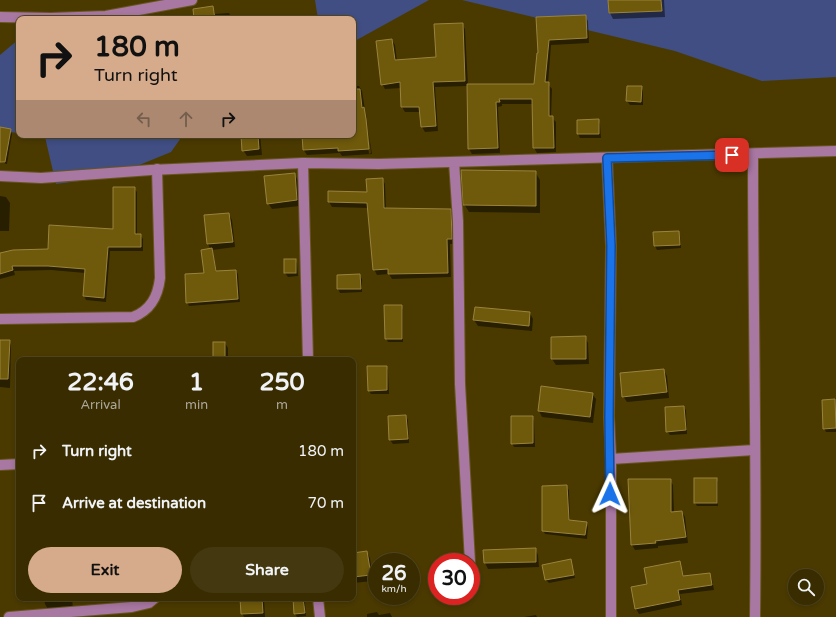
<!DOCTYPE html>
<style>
:root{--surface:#382c00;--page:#43380f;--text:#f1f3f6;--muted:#aba799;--line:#524822;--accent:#d6ab8b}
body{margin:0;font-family:"Varela Round",sans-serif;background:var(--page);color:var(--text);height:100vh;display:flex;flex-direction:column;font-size:15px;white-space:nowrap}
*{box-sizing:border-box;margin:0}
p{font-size:13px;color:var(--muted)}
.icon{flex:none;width:22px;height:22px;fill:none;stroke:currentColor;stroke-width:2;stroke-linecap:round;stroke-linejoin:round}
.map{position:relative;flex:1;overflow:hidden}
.sheet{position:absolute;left:16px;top:357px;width:340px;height:244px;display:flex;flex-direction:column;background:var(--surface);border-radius:8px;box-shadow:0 2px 6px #0003,0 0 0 1px var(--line)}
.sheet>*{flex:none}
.banner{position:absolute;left:16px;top:16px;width:340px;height:122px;border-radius:8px;box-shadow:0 2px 6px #0003,0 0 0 1px var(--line);background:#d6ab8b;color:#111;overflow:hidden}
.controls{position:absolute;left:788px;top:569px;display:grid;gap:8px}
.controls a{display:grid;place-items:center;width:36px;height:36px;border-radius:50%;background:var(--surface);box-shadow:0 2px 6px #0003,0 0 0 1px var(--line);font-size:20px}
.speed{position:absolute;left:368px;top:553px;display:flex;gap:8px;font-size:20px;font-weight:700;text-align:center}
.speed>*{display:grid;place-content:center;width:52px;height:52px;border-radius:50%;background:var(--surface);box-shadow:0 2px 6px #0003,0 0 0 1px var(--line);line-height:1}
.speed small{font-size:10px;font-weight:400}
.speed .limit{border:6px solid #d22;background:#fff;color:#111}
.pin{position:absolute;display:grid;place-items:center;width:34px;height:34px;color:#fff;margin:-17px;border-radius:8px;box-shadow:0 2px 6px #0006}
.me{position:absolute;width:44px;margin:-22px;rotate:1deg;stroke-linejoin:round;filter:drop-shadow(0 0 3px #0008)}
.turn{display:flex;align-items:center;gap:14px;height:84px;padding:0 12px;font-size:18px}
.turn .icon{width:52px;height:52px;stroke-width:2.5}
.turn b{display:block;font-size:28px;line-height:34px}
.lanes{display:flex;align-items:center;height:38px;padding:0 12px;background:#0003;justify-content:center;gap:20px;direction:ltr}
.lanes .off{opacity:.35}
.eta{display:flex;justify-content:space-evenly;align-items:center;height:68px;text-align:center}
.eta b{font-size:24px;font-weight:700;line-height:28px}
.button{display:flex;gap:8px;margin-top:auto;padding:8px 12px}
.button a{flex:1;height:46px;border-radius:24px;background:var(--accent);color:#111;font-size:16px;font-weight:700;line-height:46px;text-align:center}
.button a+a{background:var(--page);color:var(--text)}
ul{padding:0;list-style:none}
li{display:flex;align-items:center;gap:12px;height:52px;padding:0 12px}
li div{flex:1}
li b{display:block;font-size:15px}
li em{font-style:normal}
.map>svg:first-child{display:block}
</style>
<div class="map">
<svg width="836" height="617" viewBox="0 0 836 617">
<rect width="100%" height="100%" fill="#4b3a00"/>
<g fill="#404e84">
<path d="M315,0H429L353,42V19H318Z"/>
<path d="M462,0H836V77L762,81L675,51Z"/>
<path d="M19,39V133L0,131V55Z"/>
<path d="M31,135H183L171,152L110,177L56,184L45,137Z"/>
</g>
<g fill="#0007" fill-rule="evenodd">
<path d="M609,0H664L665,17L613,19L610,13Z"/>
<path d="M213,7L215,14L229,13L232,19H195Z"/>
<path d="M585,16L588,21L589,43L551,45L548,84L552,89L551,117L556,122V152L537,153L534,148L533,104H502V106L498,107L500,153L472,154L469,149L468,86L435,87L438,131L425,132L422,127L421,112H405L402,107V88L385,89L382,84L392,40L395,45L397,61L437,58L462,24L465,29L468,85H535L539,54L537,18Z"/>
<path d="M353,60L355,63L356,83H353Z"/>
<path d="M353,86H359L362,91L372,154L342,156L340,153L307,155L303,149V135H353ZM364,110L366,113L371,153L369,154Z"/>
<path d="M641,87L643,91V105H630L627,101Z"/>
<path d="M598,120L600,124L601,138H580L578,134Z"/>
<path d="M0,128L10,130L12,134L7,164L0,162Z"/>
<path d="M242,135H260L262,155L247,156L243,150Z"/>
<path d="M535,172L540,180V213L469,212L464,204Z"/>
<path d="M294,174L298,180L300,206L272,209L268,203Z"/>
<path d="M382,179L385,184L386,209L450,210L453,215L454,244H450L451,277L392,279L389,274L377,275L374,269L369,208L332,207L329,202V192L368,193Z"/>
<path d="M134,188L137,192V235H140L143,239V251H110L106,302L86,300L84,296L85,273L51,270L14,271L15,275L0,279V254L49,250L114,230Z"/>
<path d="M0,196L6,197L10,203L9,231H0Z"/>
<path d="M229,214L232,220L235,247L212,250L217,272L236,271L238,274L240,302L189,306L187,302L205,274L211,250L208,244L205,216Z"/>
<path d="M678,232L680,235L681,248L657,250L655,246L654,233Z"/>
<path d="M285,260H295L297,263L298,276L288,277L285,273Z"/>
<path d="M359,275L362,279V292L340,293L338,289Z"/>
<path d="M401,306L403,310V342H388L386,338Z"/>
<path d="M530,313L533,319L532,331L478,326L474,320Z"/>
<path d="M585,337L588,343L589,364L556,365L552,359V338Z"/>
<path d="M0,341H9L11,345L10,388L0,387Z"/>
<path d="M225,343L228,348V360H214Z"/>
<path d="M386,367L388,370L389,394H371L369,391Z"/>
<path d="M664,370L667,376L669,398L627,402L623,396Z"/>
<path d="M592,394L596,399L593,423L542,417L539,411Z"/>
<path d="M835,400L836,432H826L824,428Z"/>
<path d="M684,407L686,410L687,434L670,435L667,431Z"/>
<path d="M406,416L408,420L409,443L393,444L390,440L389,417Z"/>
<path d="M532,417L534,421L535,447H514L512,443Z"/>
<path d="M17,479H19V492Z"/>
<path d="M716,479L718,482V506H697L695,503Z"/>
<path d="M670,480L673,485L674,513L682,512L685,517L688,543L658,546V548L635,550L632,545Z"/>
<path d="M566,486L569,490L570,522L586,523L588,527L587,539L545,534L543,530Z"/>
<path d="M535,549L538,555L539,567L488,569L485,563Z"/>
<path d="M367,552L370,558L373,581L353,583V554Z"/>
<path d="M570,560L575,578L549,583L546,580Z"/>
<path d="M679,562L684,577L709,574L712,579L714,590L680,594L682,605L639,614L636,609L632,588L648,584Z"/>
<path d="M44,598H72L73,609L49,611L45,604Z"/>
<path d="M241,598H264L265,617H244L242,613Z"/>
<path d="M303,598L305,602L306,616L297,617L295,614Z"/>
<path d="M377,612L379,615L390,613L392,617H367V614Z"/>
<path d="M536,615L537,617H524Z"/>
</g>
<g fill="#6f590b" stroke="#99833e">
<path d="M608,0H661L662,11L609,13Z"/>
<path d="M213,6L215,19H194L193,9Z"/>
<path d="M586,15L587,38L549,40L545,82H549V116H553L554,148H533L532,99H499L500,102H496L498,148L468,149L467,84H534L537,53H538L536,17Z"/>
<path d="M463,23L465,81L433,82L436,126L421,127L419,107H401L400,82L381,85L376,41L392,39L395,60L436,57L434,24Z"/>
<path d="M627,86H642L641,102L626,101Z"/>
<path d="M353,89H360L362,108L364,107L366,119L369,149L338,151V148L303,150L302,135H353Z"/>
<path d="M599,119V134H577V120Z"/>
<path d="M0,127L11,129L5,162H0Z"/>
<path d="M241,135H258L259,149L242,151Z"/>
<path d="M461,170L536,171V206L463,205Z"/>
<path d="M295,173L297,200L267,204L264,176Z"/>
<path d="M383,178L384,208L451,209L452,239H447L448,273L388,274V269L373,270L367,203L328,202V191L367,192L366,179Z"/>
<path d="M113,187H135V234H141V247H108L104,298L83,296L85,269L48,266H12L13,270L0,274V253L13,250L48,249L49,225L113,229Z"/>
<path d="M229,213L233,242L207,244L204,215Z"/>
<path d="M679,231L680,245L654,246L653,232Z"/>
<path d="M212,248L216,271L236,270L238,299L186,303L185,274L204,273L201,250Z"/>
<rect x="284" y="259" width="12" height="14"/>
<path d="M360,274L361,289H337V275Z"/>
<path d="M384,305H402V339H385Z"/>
<path d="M475,307L530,312L529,326L473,320Z"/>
<path d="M586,336V359H551V337Z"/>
<path d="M0,340H10L8,379H0Z"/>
<rect x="213" y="342" width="12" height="18"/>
<path d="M367,366H387V390L368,391Z"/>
<path d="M664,369L667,392L622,397L620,373Z"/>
<path d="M541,386L593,393L590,417L538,411Z"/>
<path d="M835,399L836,428L823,429L822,400Z"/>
<path d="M684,406L686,430L666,432L665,407Z"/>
<path d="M406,415L408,439L389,440L388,416Z"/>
<path d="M511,416H533V443L511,444Z"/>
<rect x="694" y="478" width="23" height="25"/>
<path d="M628,479H671V512L682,511L686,537L655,541L656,543L631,545Z"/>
<path d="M567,485L569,520L587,522L585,535L542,531V486Z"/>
<path d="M536,548V562L484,563L483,550Z"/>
<path d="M367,551L371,575L353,577V553Z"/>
<path d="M571,559L574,575L545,580L542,565Z"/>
<path d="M680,561L683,576L710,573L712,585L678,590L680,600L635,609L631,587L647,584L644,568Z"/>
<path d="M240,598H262L263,613L241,614Z"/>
<path d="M293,598H303L305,613L294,614Z"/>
</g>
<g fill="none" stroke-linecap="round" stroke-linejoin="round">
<g stroke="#675620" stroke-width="12">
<g id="minor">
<path d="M0,17L51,18L106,16L192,0"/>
<path d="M753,154C753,309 757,463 755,617"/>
<path d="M607,158L611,246L609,417L611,459V617"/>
<path d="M454,162L458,221L460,384L470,562"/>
<path d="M303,163L308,360"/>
<path d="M0,176L41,178L151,170L303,163L379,164L836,151"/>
<path d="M0,319L133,317C151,310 158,296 160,278L157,169"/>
<path d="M611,459L754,450"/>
<path d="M0,465L19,464"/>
<path d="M318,598L320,617"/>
<path d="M9,617L132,607L149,603L155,598"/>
</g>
</g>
<use href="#minor" stroke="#a877a2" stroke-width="10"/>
</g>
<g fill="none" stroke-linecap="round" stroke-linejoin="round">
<g stroke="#114b97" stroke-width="10">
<path id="route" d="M610,494L609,417L611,246L607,158L732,155"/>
</g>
<use href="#route" stroke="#1a73e8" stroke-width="7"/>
</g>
</svg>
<div class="controls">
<a><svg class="icon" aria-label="search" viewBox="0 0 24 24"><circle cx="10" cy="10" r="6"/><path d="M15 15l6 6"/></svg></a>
</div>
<div class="speed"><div>26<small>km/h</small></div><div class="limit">30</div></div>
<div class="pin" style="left:732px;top:155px;background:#d93025"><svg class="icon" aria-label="arrive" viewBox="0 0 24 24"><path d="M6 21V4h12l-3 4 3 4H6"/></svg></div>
<svg class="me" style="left:610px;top:494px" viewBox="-20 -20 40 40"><path d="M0-17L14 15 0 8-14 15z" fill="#1a73e8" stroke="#fff" stroke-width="4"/></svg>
<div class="banner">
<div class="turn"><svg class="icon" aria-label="right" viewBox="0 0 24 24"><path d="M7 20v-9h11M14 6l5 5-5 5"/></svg><div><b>180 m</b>Turn right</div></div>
<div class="lanes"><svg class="icon off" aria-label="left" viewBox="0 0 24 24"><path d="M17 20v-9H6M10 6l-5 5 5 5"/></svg><svg class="icon off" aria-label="ahead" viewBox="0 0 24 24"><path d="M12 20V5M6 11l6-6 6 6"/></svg><svg class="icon" aria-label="right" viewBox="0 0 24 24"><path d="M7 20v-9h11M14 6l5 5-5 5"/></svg></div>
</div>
<section class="sheet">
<div class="eta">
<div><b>22:46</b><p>Arrival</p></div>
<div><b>1</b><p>min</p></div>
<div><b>250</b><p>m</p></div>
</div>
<ul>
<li><svg class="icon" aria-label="right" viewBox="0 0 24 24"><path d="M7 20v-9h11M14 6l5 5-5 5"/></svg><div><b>Turn right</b></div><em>180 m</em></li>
<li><svg class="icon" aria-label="arrive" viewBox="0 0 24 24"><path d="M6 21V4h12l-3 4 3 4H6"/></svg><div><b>Arrive at destination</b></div><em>70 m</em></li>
</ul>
<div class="button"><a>Exit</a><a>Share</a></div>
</section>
</div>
